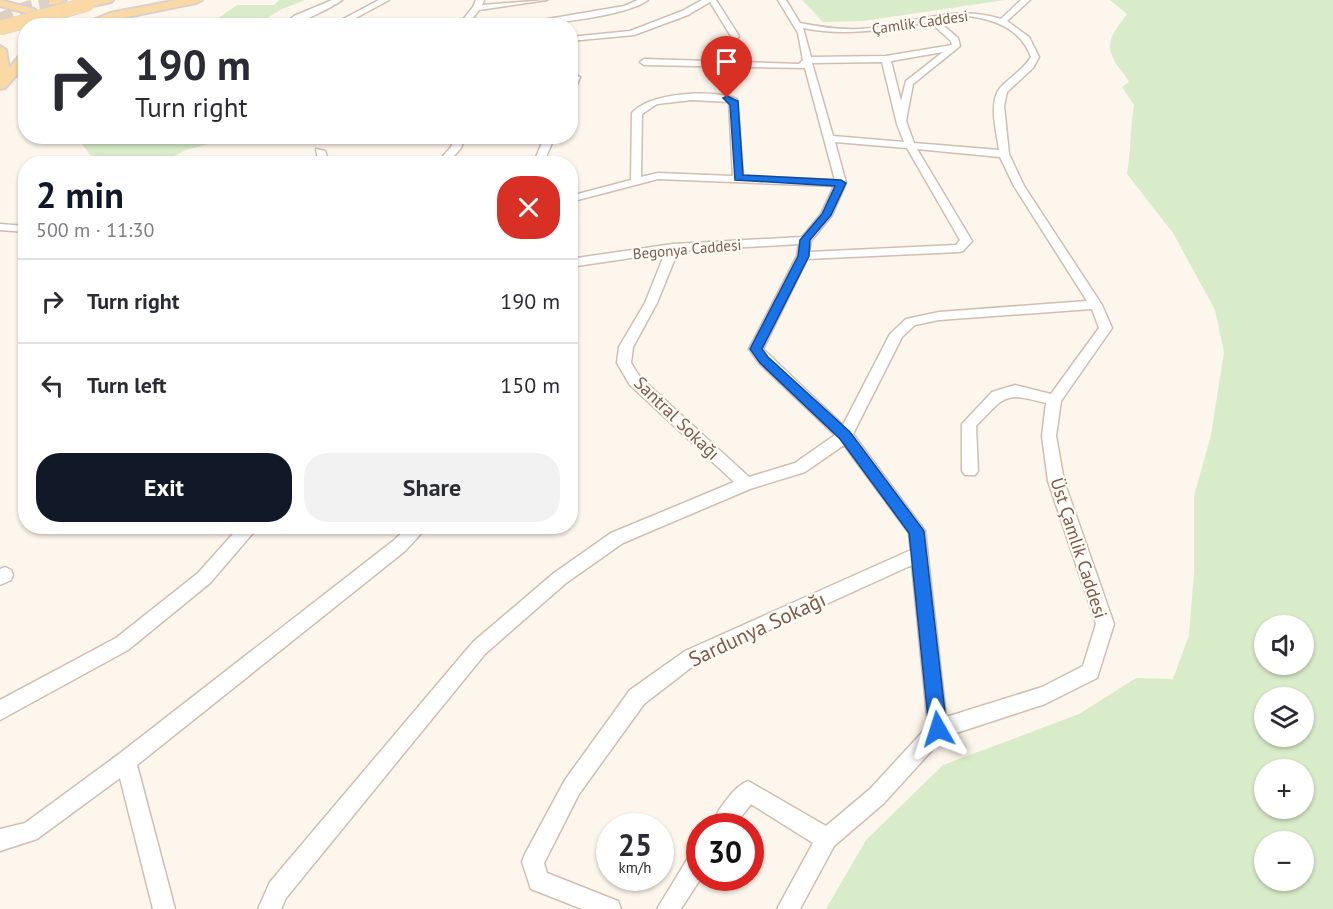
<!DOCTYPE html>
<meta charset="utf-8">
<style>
:root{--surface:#fff;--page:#f2f2f3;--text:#2b2b33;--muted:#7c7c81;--line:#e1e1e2;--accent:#111827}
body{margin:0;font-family:"PT Sans",sans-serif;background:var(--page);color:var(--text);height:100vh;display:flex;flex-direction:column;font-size:22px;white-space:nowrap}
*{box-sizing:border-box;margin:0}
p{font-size:20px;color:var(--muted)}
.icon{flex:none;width:33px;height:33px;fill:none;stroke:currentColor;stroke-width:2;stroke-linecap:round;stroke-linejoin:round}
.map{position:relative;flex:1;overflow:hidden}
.drawer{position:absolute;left:18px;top:156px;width:560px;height:378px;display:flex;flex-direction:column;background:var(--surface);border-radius:24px;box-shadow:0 2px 4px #0004}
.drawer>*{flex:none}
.top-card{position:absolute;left:18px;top:18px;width:560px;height:126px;border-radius:24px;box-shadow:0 2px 4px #0004;background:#fff;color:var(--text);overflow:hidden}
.tools{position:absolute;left:1254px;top:615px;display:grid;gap:12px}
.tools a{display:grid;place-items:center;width:60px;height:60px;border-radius:50%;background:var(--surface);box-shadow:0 2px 4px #0004;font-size:30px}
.speed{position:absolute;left:596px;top:813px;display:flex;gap:12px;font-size:30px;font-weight:700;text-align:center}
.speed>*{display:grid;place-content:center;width:78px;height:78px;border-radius:50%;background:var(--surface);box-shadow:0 2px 4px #0004;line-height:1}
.speed small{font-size:15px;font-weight:400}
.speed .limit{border:9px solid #d22;background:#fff;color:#111}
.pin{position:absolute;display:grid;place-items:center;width:51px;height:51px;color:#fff;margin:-62px -26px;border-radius:50% 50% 50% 0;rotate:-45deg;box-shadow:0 0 6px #0007}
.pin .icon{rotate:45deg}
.me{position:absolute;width:66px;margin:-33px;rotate:354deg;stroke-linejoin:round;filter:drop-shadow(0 0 4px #0008)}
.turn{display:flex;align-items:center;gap:21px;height:126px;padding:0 18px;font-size:27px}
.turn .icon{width:78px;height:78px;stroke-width:2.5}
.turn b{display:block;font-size:42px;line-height:51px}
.round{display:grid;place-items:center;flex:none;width:63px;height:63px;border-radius:24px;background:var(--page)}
.overview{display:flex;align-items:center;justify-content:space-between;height:102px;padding:0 18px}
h1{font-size:36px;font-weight:700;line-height:45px;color:var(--accent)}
.cta{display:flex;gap:12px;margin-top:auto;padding:12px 18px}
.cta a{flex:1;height:69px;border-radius:24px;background:var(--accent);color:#fff;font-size:24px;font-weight:700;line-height:69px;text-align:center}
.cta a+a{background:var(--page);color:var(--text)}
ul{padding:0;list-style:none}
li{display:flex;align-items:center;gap:18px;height:84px;padding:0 18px;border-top:2px solid var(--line)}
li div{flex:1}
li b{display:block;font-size:22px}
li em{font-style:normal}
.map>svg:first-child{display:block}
</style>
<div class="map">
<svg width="1333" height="909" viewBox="0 0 1333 909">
<rect width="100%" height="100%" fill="#fdf6ec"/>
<g fill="#d8ecc9" fill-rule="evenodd">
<path d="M279,0H305L280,10L256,25H208L237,5H274Z"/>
<path d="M802,0H1005L863,21L823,22Z"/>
<path d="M1110,0H1333V909H826L866,840L943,765L1079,714L1136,678L1173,679L1189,635L1194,572V496L1211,435L1224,352L1215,310L1173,233L1127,174C1131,151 1130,129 1134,105L1122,87L1129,82C1125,74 1119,69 1115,62C1103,42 1115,31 1127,14ZM1264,626H1304V664H1264ZM1264,698H1304V736H1264ZM1264,770H1304V808H1264ZM1264,842H1304V880H1264Z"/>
<path d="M206,136L216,142L186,150L166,160L164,164L97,163L76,137Z"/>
</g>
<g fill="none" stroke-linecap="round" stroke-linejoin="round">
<path stroke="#dcd0c4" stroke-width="14" stroke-dasharray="14 7" stroke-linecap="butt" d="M0,20L27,8L53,2"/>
<g stroke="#d1beb0" stroke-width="3">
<g id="street">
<path d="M332,0H342C331,8 295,26 283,26L294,16Z"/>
<path d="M379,0H389L341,26H330Z"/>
<path d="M476,0H484L482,5L547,0L479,10L467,26H458L473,7Z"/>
<path d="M638,0H648C625,17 538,26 507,26L624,6Z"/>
<path d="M702,0H716L739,36L738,38H732L710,2L688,15L634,35L570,41V37L630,31L682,11Z"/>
<path d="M778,0H786L800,23C820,27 839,30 860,29C907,26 954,3 1001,19L1021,0H1030L1007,21L1029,37L1039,57L1033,68L1007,92L1004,106L1009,154L1024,186L1102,305L1112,328L1061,401L1056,436L1064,481L1114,624L1097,678L1045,704L944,737L884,803L834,846L800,909H777L813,843L751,804L734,826H711C717,811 733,787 748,781L826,826L870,789L928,726L912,565L697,663L644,704L579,794L544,863L547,873L618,901L621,909H582L531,889L522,862L525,854L565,780L630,690L685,651L911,550L909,533L844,445L805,472L750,489L623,543L566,583L485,654L286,898L281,909H258L270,882L473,642L554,573L611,533L734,482L630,385L617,363L619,347L645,303L665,253L570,267V259L673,244L802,237L821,214L834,186L658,179L570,202V196L631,180L632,113C650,92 713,89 737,99L743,176L835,180L805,68L644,65L640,62L644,59L799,64L803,60L798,33ZM969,16C996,20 1021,29 1031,57C1023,70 1010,77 1000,88C988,103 997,133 999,150L914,143L906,121L913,84L960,46L958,38L938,21ZM930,22L951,41L952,45L886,56L811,57L803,28C847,37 887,29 930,22ZM943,52L906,81L901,101L891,61ZM882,62L897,124L904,142L833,136L812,63ZM692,100L729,102L733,176L658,173L641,177L642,114L657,104ZM835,142L907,148L960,240L956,245L809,252L811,241L832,215L846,183ZM917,149L1000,157L1014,186L1087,301L939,312L906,319L890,334L843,425L763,349L807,259L959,252L963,251L972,241ZM799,244L797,256L749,349L759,363L835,435L795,463L749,477L640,377L631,363L633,347L657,303L678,251ZM1092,309L1099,328L1051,394L1015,385L992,392L962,424V471L965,475H975L978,471L976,426C1006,395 1004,392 1046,403L1042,436L1048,481L1096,624L1083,666L1042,687L946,717L925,531L853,434L902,337L915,325L939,320Z"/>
<path d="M573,75L580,77L575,90L570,93V80Z"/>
<path d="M455,136H465L461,148L447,164H436L451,147Z"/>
<path d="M545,136H555L543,164H533Z"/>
<path d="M316,149L325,151L328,160L325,164H314L318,159Z"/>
<path d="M287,159L291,160L293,164H283V160Z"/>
<path d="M0,224L26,226V232L0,230Z"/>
<path d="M240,526H259L210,583L128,650L0,720V700L116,638L198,573Z"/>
<path d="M409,526H428L405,551L137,765L175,909H153L120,778L37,839L0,851V829L25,823L119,754L393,541Z"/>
<path d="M5,567L11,570L13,575L11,580L0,585V569Z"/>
<path d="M699,850V878H701L681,909H657L691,853Z"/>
</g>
</g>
<g stroke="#dad1cd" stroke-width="4">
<g id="primary">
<path d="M0,0L34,9L54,26H40L26,13L0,6Z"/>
<path d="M49,0H66L57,4H49Z"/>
<path d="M113,0L111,2L88,7L82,4L91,0Z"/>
<path d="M178,0H202L196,3L117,19L98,26H79L110,13Z"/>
<path d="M0,46L6,50L9,68L21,54L26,53V65L5,88L0,89Z"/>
</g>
</g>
<use href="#street" fill="#fff" fill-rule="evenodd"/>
<use href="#primary" fill="#fbd9a5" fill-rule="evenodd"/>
<g stroke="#dad1cd" stroke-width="15" stroke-linecap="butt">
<path id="primary-bridge" d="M0,28L88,4"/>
</g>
<use href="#primary-bridge" stroke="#fbd9a5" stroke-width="14"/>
</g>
<path fill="#1a73e8" stroke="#114b97" stroke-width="1.5" d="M727,96L738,101L743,175L841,180L846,183L831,215L810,240L809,256L762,349L768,357L850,432L924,531L947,729L944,735L938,738L932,735L929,729L909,533L840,439L760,363L750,349L798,256L800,240L822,214L835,186L735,180L730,105L723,98Z"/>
<g text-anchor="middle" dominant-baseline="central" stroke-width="4.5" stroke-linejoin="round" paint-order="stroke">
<g font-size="15" fill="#7a5c4d" stroke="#fffaf3">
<text transform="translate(920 22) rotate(-8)">Çamlik Caddesi</text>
<text transform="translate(687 249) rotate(-5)">Begonya Caddesi</text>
</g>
<g font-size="18" fill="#7a5c4d" stroke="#fffaf3">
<text transform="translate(677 418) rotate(44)">Santral Sokağı</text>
<text transform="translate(1079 548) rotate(72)">Üst Çamlik Caddesi</text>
</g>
<g font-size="21" fill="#7a5c4d" stroke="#fffaf3">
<text transform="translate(757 629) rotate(-25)">Sardunya Sokağı</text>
</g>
</g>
</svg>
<div class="tools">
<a><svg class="icon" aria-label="sound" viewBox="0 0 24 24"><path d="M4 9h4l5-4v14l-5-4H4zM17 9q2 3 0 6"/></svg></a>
<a><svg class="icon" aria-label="layers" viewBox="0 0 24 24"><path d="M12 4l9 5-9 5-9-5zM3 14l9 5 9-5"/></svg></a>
<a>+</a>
<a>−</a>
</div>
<div class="speed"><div>25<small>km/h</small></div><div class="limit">30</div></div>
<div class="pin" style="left:727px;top:98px;background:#d93025"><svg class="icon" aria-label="arrive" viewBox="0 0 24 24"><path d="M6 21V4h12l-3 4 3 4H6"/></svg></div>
<svg class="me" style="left:938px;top:729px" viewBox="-20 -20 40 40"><path d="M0-17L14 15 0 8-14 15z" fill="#1a73e8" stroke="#fff" stroke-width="4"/></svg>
<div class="top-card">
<div class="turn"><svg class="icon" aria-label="right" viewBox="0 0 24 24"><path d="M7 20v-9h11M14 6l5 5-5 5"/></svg><div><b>190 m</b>Turn right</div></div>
</div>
<section class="drawer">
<div class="overview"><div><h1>2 min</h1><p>500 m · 11:30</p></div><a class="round" style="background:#d93025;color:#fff"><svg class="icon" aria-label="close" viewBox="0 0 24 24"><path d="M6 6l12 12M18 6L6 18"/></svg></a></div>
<ul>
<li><svg class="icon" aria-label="right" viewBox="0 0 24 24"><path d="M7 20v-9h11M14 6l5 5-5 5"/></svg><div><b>Turn right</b></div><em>190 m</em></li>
<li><svg class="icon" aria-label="left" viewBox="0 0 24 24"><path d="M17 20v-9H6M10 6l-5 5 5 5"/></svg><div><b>Turn left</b></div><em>150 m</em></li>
</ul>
<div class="cta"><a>Exit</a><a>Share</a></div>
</section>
</div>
